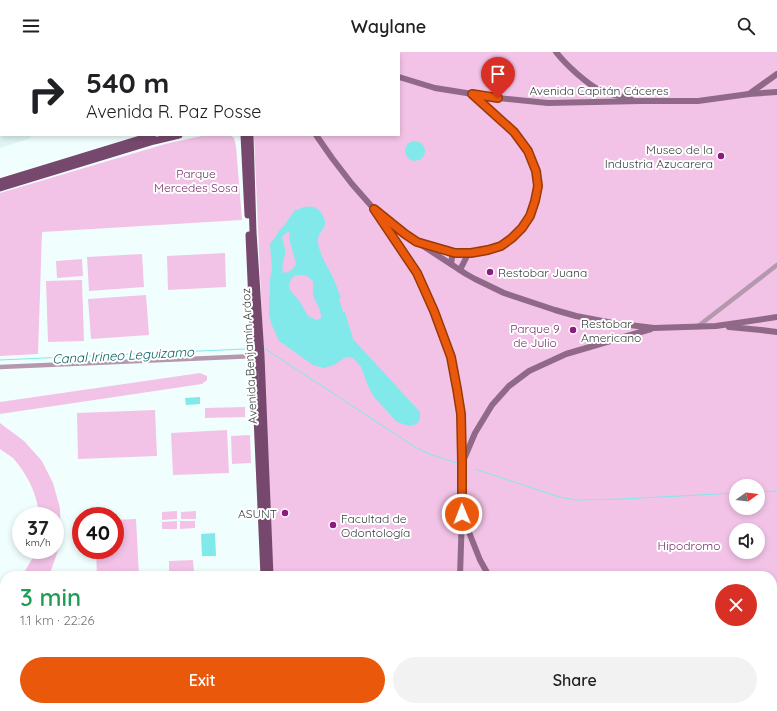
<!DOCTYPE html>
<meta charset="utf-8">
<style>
:root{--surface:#fff;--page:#f2f2f2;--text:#202124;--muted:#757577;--accent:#ea580c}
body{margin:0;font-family:Quicksand,sans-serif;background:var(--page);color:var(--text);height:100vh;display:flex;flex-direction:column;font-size:15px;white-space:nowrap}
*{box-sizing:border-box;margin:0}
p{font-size:13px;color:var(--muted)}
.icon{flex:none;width:22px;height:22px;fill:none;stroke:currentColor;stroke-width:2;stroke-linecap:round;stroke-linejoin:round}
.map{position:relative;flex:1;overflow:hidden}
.panel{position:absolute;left:0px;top:519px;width:777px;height:140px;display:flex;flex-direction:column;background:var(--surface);border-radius:16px 16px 0 0;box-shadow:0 2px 6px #0003}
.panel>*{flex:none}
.guide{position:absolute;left:0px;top:0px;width:400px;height:84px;box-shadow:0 2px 6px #0003;background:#fff;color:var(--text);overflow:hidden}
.needle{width:26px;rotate:75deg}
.fabs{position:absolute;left:729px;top:427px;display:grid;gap:8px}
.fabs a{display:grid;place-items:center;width:36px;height:36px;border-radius:50%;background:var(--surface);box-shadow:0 2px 6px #0003;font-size:20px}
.speed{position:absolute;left:12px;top:455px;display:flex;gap:8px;font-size:20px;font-weight:700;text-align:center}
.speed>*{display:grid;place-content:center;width:52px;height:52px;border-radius:50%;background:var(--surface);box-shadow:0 2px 6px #0003;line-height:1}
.speed small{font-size:10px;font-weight:400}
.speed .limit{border:6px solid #d22;background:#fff;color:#111}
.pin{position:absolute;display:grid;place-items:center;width:34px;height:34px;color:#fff;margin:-41px -17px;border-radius:50% 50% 50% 0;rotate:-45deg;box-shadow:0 0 4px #0007}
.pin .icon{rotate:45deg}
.me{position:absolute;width:44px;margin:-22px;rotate:359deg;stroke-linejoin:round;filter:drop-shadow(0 0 3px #0008)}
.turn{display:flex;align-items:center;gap:14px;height:84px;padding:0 20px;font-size:18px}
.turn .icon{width:52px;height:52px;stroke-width:2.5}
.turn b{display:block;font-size:28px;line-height:34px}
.round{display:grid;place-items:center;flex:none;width:42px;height:42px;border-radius:21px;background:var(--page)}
.head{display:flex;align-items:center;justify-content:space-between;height:68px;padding:0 20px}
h1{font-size:24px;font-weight:600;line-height:30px;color:#1e9e55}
.cta{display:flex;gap:8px;margin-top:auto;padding:8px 20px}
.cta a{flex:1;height:46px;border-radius:24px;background:var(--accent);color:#fff;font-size:16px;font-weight:600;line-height:46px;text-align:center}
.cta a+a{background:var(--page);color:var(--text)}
header{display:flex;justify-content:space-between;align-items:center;height:52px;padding:0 20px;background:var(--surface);font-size:18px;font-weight:600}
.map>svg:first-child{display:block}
</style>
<header><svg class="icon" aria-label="menu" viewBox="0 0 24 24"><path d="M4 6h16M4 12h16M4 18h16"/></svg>Waylane<svg class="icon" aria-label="search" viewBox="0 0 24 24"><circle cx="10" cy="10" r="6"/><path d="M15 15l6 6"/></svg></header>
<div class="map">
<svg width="777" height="659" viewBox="0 0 777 659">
<rect width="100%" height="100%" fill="#f1fefe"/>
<path fill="#def5f4" d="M1,64V83H31H30L31,86L0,96V65Z"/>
<g fill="#f2c3e7" fill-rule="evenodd">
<path d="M337,0H777V659H279V654H772V524H273L254,83H399V1H337ZM736,434H758V456H736ZM736,478H758V500H736Z"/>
<path d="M206,83H230L234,86L236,94L242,168L42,180L38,302L0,304V141L165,92Z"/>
<path d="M225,201L226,235L168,238L167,204Z"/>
<path d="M142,202L144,235L89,239L87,205Z"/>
<path d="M82,207L83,224L57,226L56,209Z"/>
<path d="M82,228L84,289L48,290L46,229Z"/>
<path d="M146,243L149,283L91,287L88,247Z"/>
<path d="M200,321L207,324V328L202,332L0,362V350Z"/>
<path d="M245,355V365L205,366V356Z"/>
<path d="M155,358L157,404L78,407L77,361Z"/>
<path d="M0,371L24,389L42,409L53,431L60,456L61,490L49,524H22L32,507L35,498H55V464H39C38,443 27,422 13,406C9,403 4,400 0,397Z"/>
<path d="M227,378L229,421L173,423L171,381Z"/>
<path d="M250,383L251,411L232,412L231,384Z"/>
<path d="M177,459V467L162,468V460Z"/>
<path d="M196,459V467H181V460Z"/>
<path d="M136,467L139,524H97L96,498H115V468Z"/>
<path d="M177,469V477H162V470Z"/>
<path d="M180,469H195V476L180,477Z"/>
<path d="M193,508L194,520H169V509Z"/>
<path d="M5,542V572L0,575V546Z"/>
</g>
<g fill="#81e9e9" fill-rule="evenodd">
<circle cx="415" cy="99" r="10"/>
<path d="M304,155C307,155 311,154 313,155C318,156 322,161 324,166C328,177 318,179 318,188C318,202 329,216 334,228C337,234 338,240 341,246L339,247L343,260H345L353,287L420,360V367L417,372L409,374L397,370L374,345L368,334L361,315L353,306L346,305L334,313L324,316L313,313L279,289L271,271L269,262L270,227L272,217L270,192L277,183L279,178L284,174L294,159ZM288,179L290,181L289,186L296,212C293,217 290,220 284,221C280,214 284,209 285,202C286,197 283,190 282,185ZM296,223C302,223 306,222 311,227C315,230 312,237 313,242C315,250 322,258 321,266L317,268L308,264L300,250L290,238L289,233L291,227Z"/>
<path d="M200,345V352L186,353L185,346Z"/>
<path d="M215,481L216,504H202L201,482Z"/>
</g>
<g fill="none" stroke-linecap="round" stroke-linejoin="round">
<g stroke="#81e9e9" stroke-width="1">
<path d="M264,296L415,395L429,402L457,411"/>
<path d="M0,308L245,297"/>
<path d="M475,417L560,445L576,448L623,447L736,441"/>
<path d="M758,440L777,439"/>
</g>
<g stroke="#b498ad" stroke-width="4.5">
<path d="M422,191C437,196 453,202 469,202C478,201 493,198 501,194C507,191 511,186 516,182C538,160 545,127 528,99C515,76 492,59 473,43"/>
<path d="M697,275L777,213"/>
<path d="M0,315L256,304"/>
<path d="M0,640H5"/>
<path d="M24,654V659"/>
<path d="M71,654V659"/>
<path d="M98,654L99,659"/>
</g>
<g stroke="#916988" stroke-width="6">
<path d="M321,0L325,1"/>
<path d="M556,0C566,13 587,32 601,39C611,43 621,44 631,47"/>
<path d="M332,1V0"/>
<path d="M399,25L435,36L498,46L548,51L641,49H698L749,42L777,40"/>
<path d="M749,42L777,22"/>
<path d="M316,83L332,106L352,132L374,157L417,221L434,259L451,305L457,337L461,362L462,379V462L460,524"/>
<path d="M380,162L417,190L466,222L475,227L504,241L555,258L576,264L613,271L654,276L716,274L777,265"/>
<path d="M451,212L452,205L455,201"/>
<path d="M460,218L468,202"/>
<path d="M729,275L761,278L777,280"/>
<path d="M464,407L475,381L492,353L509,334L529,319L566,302L651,277"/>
<path d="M463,465L480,508L489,524"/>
<path d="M772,589L777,588"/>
<path d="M724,654V659"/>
<path d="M423,659L426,654"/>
</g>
<g stroke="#76486d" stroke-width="7">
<path d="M228,0L229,1"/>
<path d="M258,1L259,0"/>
<path d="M244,83L248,163"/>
<path d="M250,83L253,180L261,304L270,524"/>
<path d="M0,130L153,83"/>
<path d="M0,136L154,89L179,83"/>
<path d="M249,183L264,524"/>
<path d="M269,654L270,659"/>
<path d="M275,654V659"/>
</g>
</g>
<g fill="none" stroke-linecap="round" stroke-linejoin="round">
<g stroke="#983908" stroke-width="10">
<path id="route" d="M462,462V410L461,362L457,337L451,305L434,259L417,221L374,157L405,182L417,190L455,201H471L488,198L501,194L512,186L522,176L530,164L535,149L538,134L536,119L528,99L514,80L472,42L498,46"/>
</g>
<use href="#route" stroke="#ea580c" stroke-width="7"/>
</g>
<g fill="#8c1b7d" stroke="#fff" stroke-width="1.5">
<circle cx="721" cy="104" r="4"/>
<circle cx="490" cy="220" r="4"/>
<circle cx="573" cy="278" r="4"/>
<circle cx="285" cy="461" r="4"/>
<circle cx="333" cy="473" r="4"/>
</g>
<g text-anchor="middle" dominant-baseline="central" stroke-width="4" stroke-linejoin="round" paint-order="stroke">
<g font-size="12" fill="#373c3c" stroke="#fff">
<text x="599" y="38">Avenida Capitán Cáceres</text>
<text transform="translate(249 304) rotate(-93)">Avenida Benjamín Aráoz</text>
</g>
<g font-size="12" fill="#373c3c" stroke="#fff" text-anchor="start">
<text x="713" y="97" text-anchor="end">Museo de la<tspan x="713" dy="14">Industria Azucarera</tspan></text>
<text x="498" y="220">Restobar Juana</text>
<text x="581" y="271">Restobar<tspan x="581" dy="14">Americano</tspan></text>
<text x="277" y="461" text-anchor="end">ASUNT</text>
<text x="341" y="466">Facultad de<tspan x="341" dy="14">Odontología</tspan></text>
</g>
<g font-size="12" fill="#752d69" stroke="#fff">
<text x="196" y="121">Parque<tspan x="196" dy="14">Mercedes Sosa</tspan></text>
<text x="535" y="276">Parque 9<tspan x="535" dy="14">de Julio</tspan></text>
<text x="689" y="493">Hipodromo</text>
</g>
<g font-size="13" font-style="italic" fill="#006061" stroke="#fff">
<text transform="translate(123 303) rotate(-3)">Canal Irineo Leguizamo</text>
</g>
</g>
</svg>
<div class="fabs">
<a><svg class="needle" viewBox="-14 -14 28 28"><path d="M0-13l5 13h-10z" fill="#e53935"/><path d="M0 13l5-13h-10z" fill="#757577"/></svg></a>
<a><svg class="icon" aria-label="sound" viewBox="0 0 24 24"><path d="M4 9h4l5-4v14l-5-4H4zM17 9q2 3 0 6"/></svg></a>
</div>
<div class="speed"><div>37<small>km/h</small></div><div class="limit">40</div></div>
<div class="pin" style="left:498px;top:46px;background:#d93025"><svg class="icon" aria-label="arrive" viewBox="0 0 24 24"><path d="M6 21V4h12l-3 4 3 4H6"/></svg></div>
<svg class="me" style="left:462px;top:462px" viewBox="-20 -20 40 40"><circle r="17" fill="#ea580c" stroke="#fff" stroke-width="3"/><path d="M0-11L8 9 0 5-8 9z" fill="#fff"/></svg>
<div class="guide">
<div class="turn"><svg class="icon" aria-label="right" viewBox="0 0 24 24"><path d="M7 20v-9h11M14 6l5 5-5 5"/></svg><div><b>540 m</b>Avenida R. Paz Posse</div></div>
</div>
<section class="panel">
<div class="head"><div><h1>3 min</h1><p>1.1 km · 22:26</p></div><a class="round" style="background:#d93025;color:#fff"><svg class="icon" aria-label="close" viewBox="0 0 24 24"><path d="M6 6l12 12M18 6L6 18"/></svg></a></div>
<div class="cta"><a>Exit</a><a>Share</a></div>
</section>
</div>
